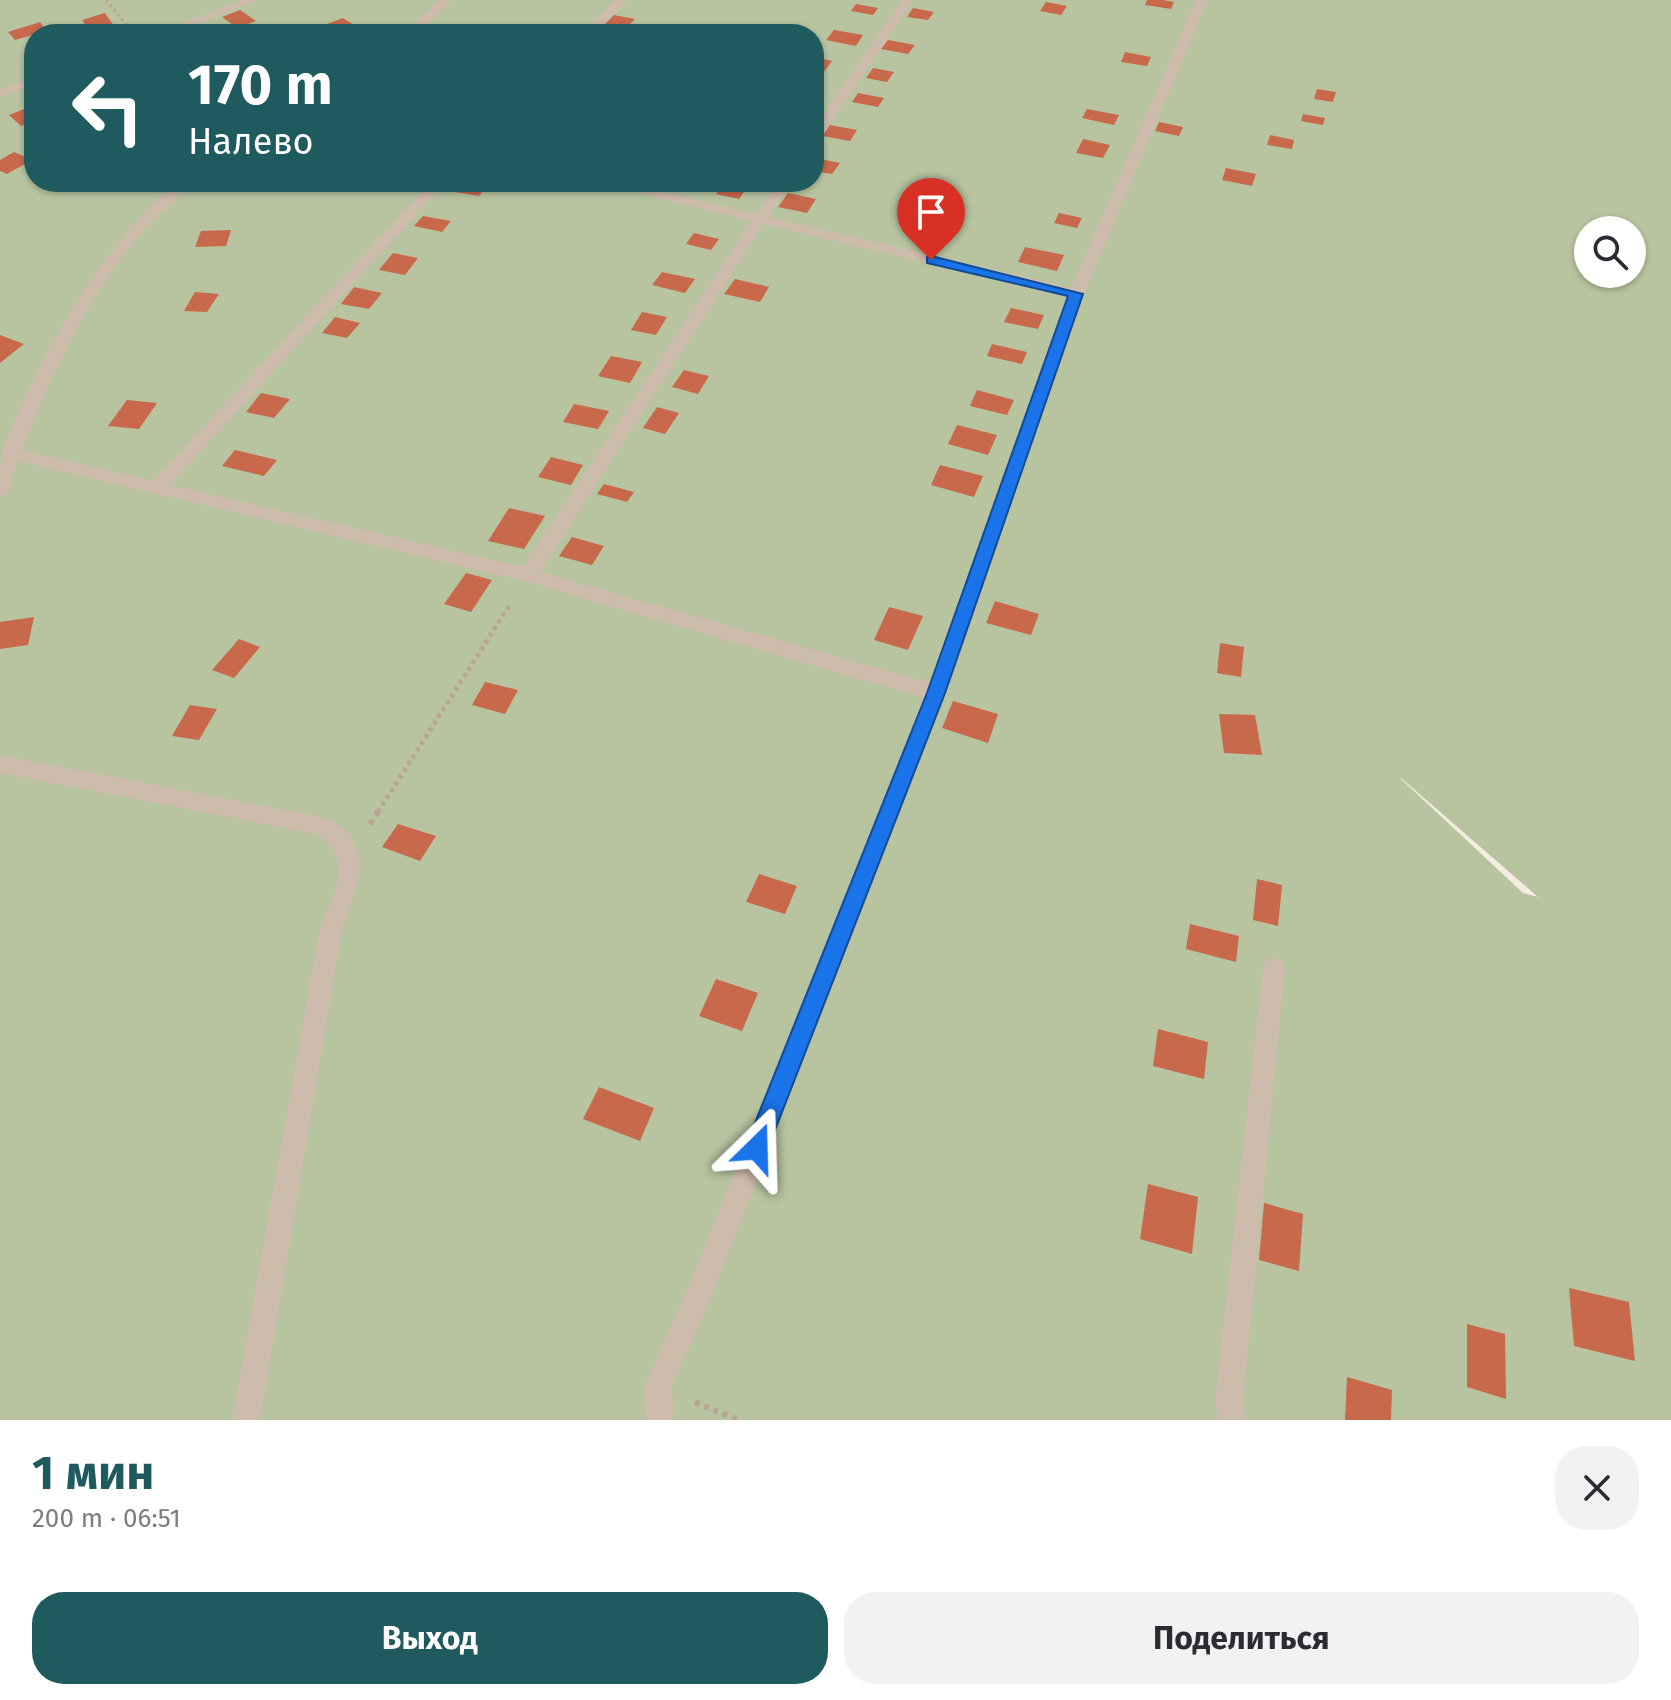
<!DOCTYPE html>
<html lang="ru">
<meta charset="utf-8">
<style>
:root{--surface:#fff;--page:#f2f2f3;--text:#2b2b33;--muted:#7c7c81;--accent:#1f5a5e}
body{margin:0;font-family:"Fira Sans",sans-serif;background:var(--page);color:var(--text);height:100vh;display:flex;flex-direction:column;font-size:30px;white-space:nowrap}
*{box-sizing:border-box;margin:0}
p{font-size:26px;color:var(--muted)}
.icon{flex:none;width:44px;height:44px;fill:none;stroke:currentColor;stroke-width:2;stroke-linecap:round;stroke-linejoin:round}
.map{position:relative;height:1420px;overflow:hidden}
.drawer{display:flex;flex-direction:column;background:var(--surface);flex:1}
.drawer>*{flex:none}
.guide{position:absolute;left:24px;top:24px;width:800px;height:168px;border-radius:32px;box-shadow:0 2px 6px #0004;background:#1f5a5e;color:#fff;overflow:hidden}
.buttons{position:absolute;left:1574px;top:216px;display:grid;gap:16px}
.buttons a{display:grid;place-items:center;width:72px;height:72px;border-radius:50%;background:var(--surface);box-shadow:0 2px 6px #0004;font-size:40px}
.pin{position:absolute;display:grid;place-items:center;width:68px;height:68px;color:#fff;margin:-82px -34px;border-radius:50% 50% 50% 0;rotate:-45deg;box-shadow:0 0 8px #0007}
.pin .icon{rotate:45deg}
.me{position:absolute;width:88px;margin:-44px;rotate:22deg;stroke-linejoin:round;filter:drop-shadow(0 0 6px #0008)}
.turn{display:flex;align-items:center;gap:28px;height:168px;padding:0 32px;font-size:36px}
.turn .icon{width:104px;height:104px;stroke-width:2.5}
.turn b{display:block;font-size:56px;line-height:68px}
.round{display:grid;place-items:center;flex:none;width:84px;height:84px;border-radius:32px;background:var(--page)}
.head{display:flex;align-items:center;justify-content:space-between;height:136px;padding:0 32px}
h1{font-size:48px;font-weight:700;line-height:60px;color:var(--accent)}
.button{display:flex;gap:16px;margin-top:auto;padding:16px 32px}
.button a{flex:1;height:92px;border-radius:32px;background:var(--accent);color:#fff;font-size:32px;font-weight:700;line-height:92px;text-align:center}
.button a+a{background:var(--page);color:var(--text)}
.map>svg:first-child{display:block}
</style>
<div class="map">
<svg width="1671" height="1420" viewBox="0 0 1671 1420">
<rect width="100%" height="100%" fill="#f4ebe1"/>
<path fill="#b8c4a0" fill-rule="evenodd" d="M0,0H1671V1420H0ZM34,34H814V182H34ZM1588,230H1632V274H1588ZM1400,778H1401L1538,897L1523,893Z"/>
<g fill="#c8694b">
<path d="M1147,0H1163L1174,2L1171,9L1145,5Z"/>
<path d="M1046,2L1067,6L1061,15L1040,11Z"/>
<path d="M856,4L878,8L873,15L851,11Z"/>
<path d="M913,8L934,12L928,20L907,17Z"/>
<path d="M240,10L256,21L237,28L222,17Z"/>
<path d="M105,13L114,26L91,33L82,20Z"/>
<path d="M614,15L635,19L625,29L605,24Z"/>
<path d="M343,18L357,27L341,34L327,24Z"/>
<path d="M40,22L47,31L15,40L8,32Z"/>
<path d="M834,30L863,35L856,46L826,40Z"/>
<path d="M888,40L915,45L908,54L881,49Z"/>
<path d="M1125,52L1151,57L1147,66L1121,62Z"/>
<path d="M814,57L832,61L824,72L814,70Z"/>
<path d="M873,68L894,72L887,82L866,78Z"/>
<path d="M1317,89L1336,92L1333,102L1314,99Z"/>
<path d="M858,93L884,98L878,107L852,102Z"/>
<path d="M29,107L34,111V121L21,126L9,115Z"/>
<path d="M1087,109L1119,115L1114,125L1082,118Z"/>
<path d="M1303,114L1325,118L1323,125L1301,121Z"/>
<path d="M1159,122L1183,127L1179,136L1155,131Z"/>
<path d="M830,125L857,130L850,141L822,136Z"/>
<path d="M1270,135L1294,140L1292,149L1267,145Z"/>
<path d="M1083,139L1110,145L1103,158L1076,153Z"/>
<path d="M14,152L32,160L7,174L0,171V160Z"/>
<path d="M814,158L840,163L832,174L814,171Z"/>
<path d="M1226,168L1256,174L1252,186L1222,180Z"/>
<path d="M456,182H490L479,196L449,191Z"/>
<path d="M723,184L746,189L739,199L716,194Z"/>
<path d="M788,193L816,199L807,213L778,207Z"/>
<path d="M1059,213L1082,218L1077,228L1054,223Z"/>
<path d="M423,216L451,221L442,232L414,226Z"/>
<path d="M231,230L226,246L195,247L201,231Z"/>
<path d="M694,233L719,239L711,250L686,244Z"/>
<path d="M1025,247L1064,255L1057,271L1018,262Z"/>
<path d="M393,253L418,258L405,275L379,270Z"/>
<path d="M662,272L695,279L685,293L652,285Z"/>
<path d="M735,279L769,287L760,302L724,294Z"/>
<path d="M354,287L382,293L369,309L341,304Z"/>
<path d="M195,292L219,294L207,312L184,311Z"/>
<path d="M1011,308L1044,315L1038,329L1004,322Z"/>
<path d="M642,312L667,317L656,335L631,330Z"/>
<path d="M335,317L360,323L347,338L322,333Z"/>
<path d="M0,335L24,344L0,363Z"/>
<path d="M992,344L1027,352L1022,364L987,356Z"/>
<path d="M611,356L642,362L630,383L598,376Z"/>
<path d="M684,370L709,376L698,394L672,387Z"/>
<path d="M977,390L1014,400L1007,415L970,406Z"/>
<path d="M261,393L290,399L274,418L246,412Z"/>
<path d="M127,400L157,403L139,429L108,426Z"/>
<path d="M574,404L609,411L598,429L563,422Z"/>
<path d="M657,407L679,413L665,434L643,428Z"/>
<path d="M957,425L997,435L988,455L948,444Z"/>
<path d="M235,450L277,460L264,476L222,466Z"/>
<path d="M551,457L583,465L571,485L538,477Z"/>
<path d="M940,465L983,476L974,497L931,485Z"/>
<path d="M604,484L634,492L627,502L597,494Z"/>
<path d="M509,508L545,516L524,549L488,541Z"/>
<path d="M572,537L604,546L592,565L559,556Z"/>
<path d="M466,573L492,580L471,612L444,604Z"/>
<path d="M995,601L1039,614L1031,635L986,623Z"/>
<path d="M889,607L923,616L908,650L874,640Z"/>
<path d="M34,617L28,645L0,649V622Z"/>
<path d="M239,639L260,647L234,678L212,670Z"/>
<path d="M1220,643L1244,647L1241,677L1217,673Z"/>
<path d="M485,682L518,690L505,714L472,705Z"/>
<path d="M953,701L998,714L988,743L942,728Z"/>
<path d="M190,705L217,709L199,740L172,736Z"/>
<path d="M1219,714L1255,715L1262,755L1224,753Z"/>
<path d="M398,824L436,836L420,861L382,847Z"/>
<path d="M759,874L797,886L785,914L746,902Z"/>
<path d="M1257,879L1282,885L1278,926L1253,920Z"/>
<path d="M1190,924L1239,936L1236,962L1186,949Z"/>
<path d="M716,979L758,993L742,1031L699,1016Z"/>
<path d="M1158,1029L1208,1042L1204,1079L1153,1066Z"/>
<path d="M599,1087L654,1108L640,1141L583,1119Z"/>
<path d="M1148,1184L1198,1197L1192,1254L1140,1239Z"/>
<path d="M1264,1203L1303,1214L1299,1271L1259,1260Z"/>
<path d="M1569,1288L1629,1302L1635,1361L1574,1346Z"/>
<path d="M1467,1324L1505,1334L1506,1399L1467,1387Z"/>
<path d="M1347,1377L1392,1390L1391,1420H1345Z"/>
</g>
<g fill="none" stroke-linecap="round" stroke-linejoin="round">
<path stroke="#b9a596" stroke-width="3" stroke-dasharray="3 3" stroke-linecap="butt" d="M106,0L133,33"/>
<path stroke="#b9a596" stroke-width="5" stroke-dasharray="4 4" stroke-linecap="butt" d="M378,812L511,603"/>
<g stroke="#b9a596" stroke-width="6" stroke-dasharray="5 5" stroke-linecap="butt">
<path d="M370,824L379,810"/>
<path d="M695,1402L738,1420"/>
</g>
<g fill="#cdbbac" fill-rule="evenodd">
<path d="M241,0H258L172,34H155Z"/>
<path d="M439,0H452L417,34H404Z"/>
<path d="M615,0H628L594,34H581Z"/>
<path d="M902,0H914L819,141L814,142V128Z"/>
<path d="M1196,0H1208L1084,294L946,693L714,1290L672,1387L674,1420H646L644,1387L690,1283L924,698L528,582L18,461L9,492L0,498C0,484 0,462 2,451C41,355 96,251 177,182H192C173,204 150,221 132,244C84,306 50,377 22,450L153,481L431,182H446L170,485L523,567L751,221L596,182H621L756,214L777,182H791L769,217L1071,288ZM764,224L1067,297L930,683L540,572Z"/>
<path d="M34,77V85L0,97V89Z"/>
<path d="M0,755L322,817C379,837 359,887 342,928L260,1420H232L320,928C334,892 355,861 317,834L0,773Z"/>
<path d="M1274,957L1282,961L1285,968L1243,1401L1246,1420H1218L1215,1401L1263,968L1266,961Z"/>
</g>
</g>
<path fill="#1a73e8" stroke="#114b97" stroke-width="2" d="M931,256L1083,294L945,693L768,1148L765,1156L757,1159L749,1156L745,1148L927,693L1068,296L927,263V257Z"/>
</svg>
<div class="buttons">
<a><svg class="icon" aria-label="search" viewBox="0 0 24 24"><circle cx="10" cy="10" r="6"/><path d="M15 15l6 6"/></svg></a>
</div>
<div class="pin" style="left:931px;top:260px;background:#d93025"><svg class="icon" aria-label="arrive" viewBox="0 0 24 24"><path d="M6 21V4h12l-3 4 3 4H6"/></svg></div>
<svg class="me" style="left:757px;top:1148px" viewBox="-20 -20 40 40"><path d="M0-17L14 15 0 8-14 15z" fill="#1a73e8" stroke="#fff" stroke-width="4"/></svg>
<div class="guide">
<div class="turn"><svg class="icon" aria-label="left" viewBox="0 0 24 24"><path d="M17 20v-9H6M10 6l-5 5 5 5"/></svg><div><b>170 m</b>Налево</div></div>
</div>
</div>
<section class="drawer">
<div class="head"><div><h1>1 мин</h1><p>200 m · 06:51</p></div><a class="round"><svg class="icon" aria-label="close" viewBox="0 0 24 24"><path d="M6 6l12 12M18 6L6 18"/></svg></a></div>
<div class="button"><a>Выход</a><a>Поделиться</a></div>
</section>
